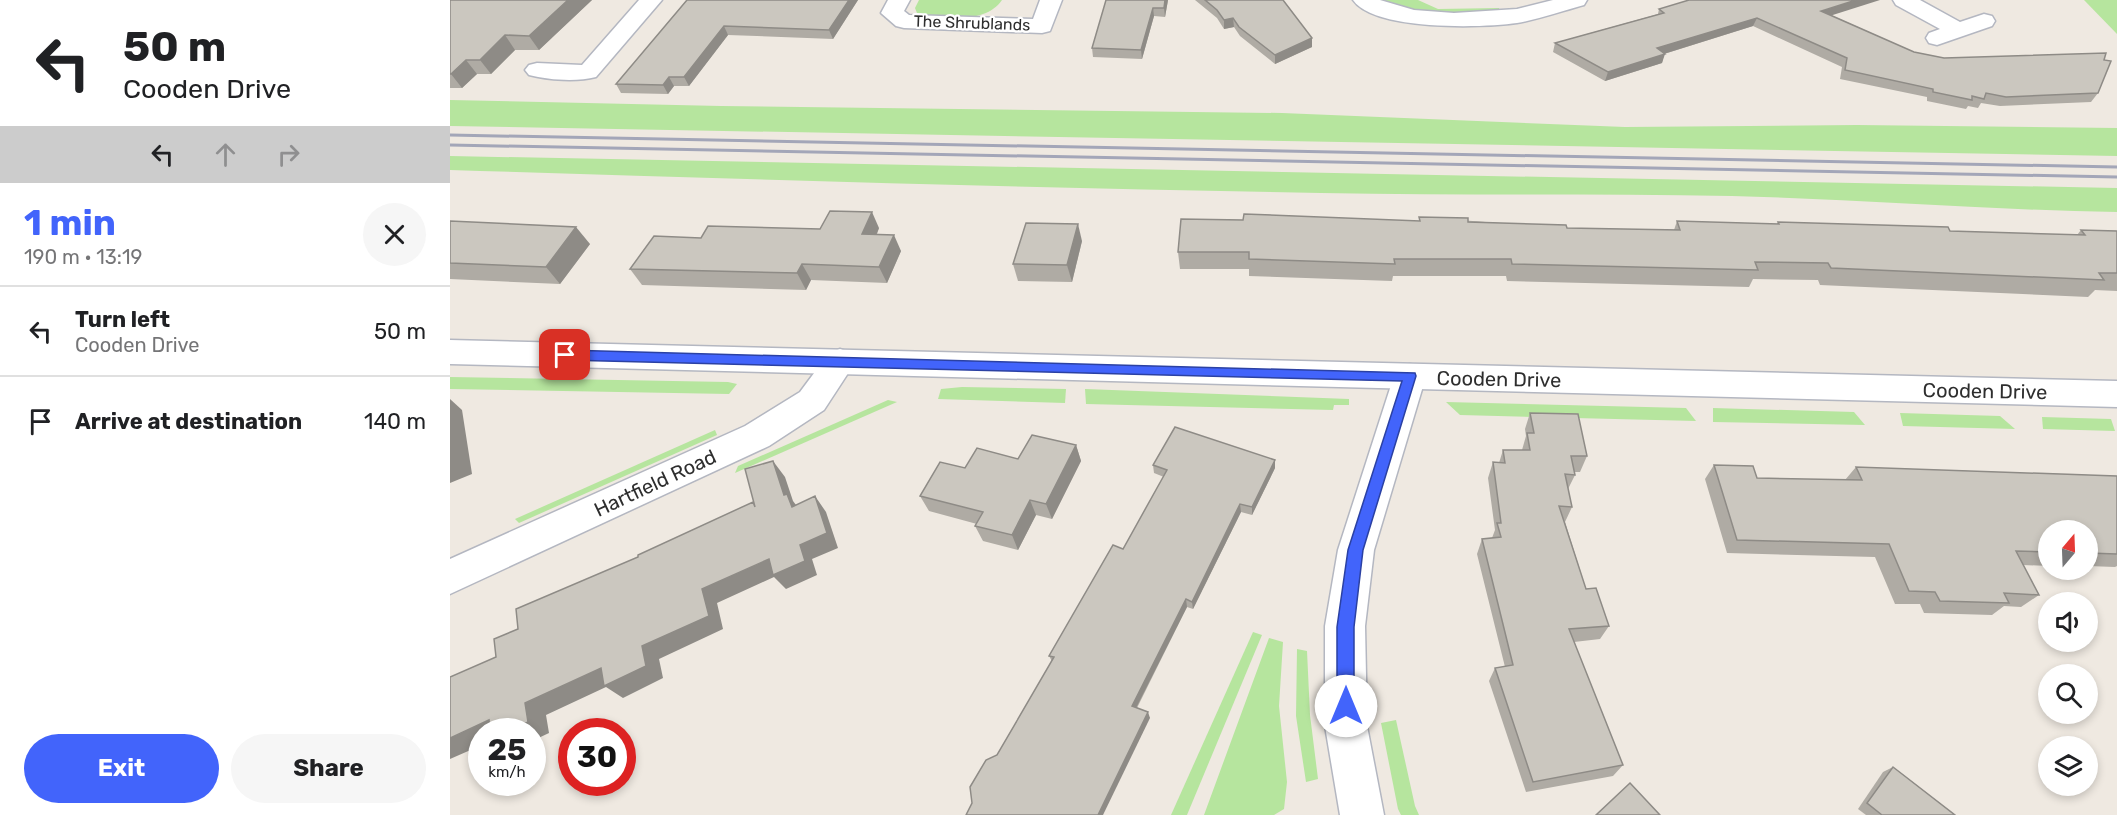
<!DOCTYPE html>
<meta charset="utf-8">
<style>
:root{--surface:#fff;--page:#f6f6f6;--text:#202124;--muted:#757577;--line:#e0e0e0;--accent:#4264fb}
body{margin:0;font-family:Rubik,sans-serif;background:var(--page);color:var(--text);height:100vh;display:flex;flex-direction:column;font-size:22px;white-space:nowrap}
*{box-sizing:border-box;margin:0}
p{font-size:20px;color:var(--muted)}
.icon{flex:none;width:33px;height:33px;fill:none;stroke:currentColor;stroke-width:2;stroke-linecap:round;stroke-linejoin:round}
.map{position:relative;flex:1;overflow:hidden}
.drawer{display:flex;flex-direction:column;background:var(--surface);width:450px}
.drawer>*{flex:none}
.guide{background:#fff;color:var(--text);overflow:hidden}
.needle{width:39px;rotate:19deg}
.buttons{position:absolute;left:1588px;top:520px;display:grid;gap:12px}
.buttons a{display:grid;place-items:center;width:60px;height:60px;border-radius:50%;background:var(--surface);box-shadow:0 3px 9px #0003;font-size:30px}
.speed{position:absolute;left:18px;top:718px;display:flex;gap:12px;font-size:30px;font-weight:700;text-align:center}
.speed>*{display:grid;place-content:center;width:78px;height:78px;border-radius:50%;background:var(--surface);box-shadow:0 3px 9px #0003;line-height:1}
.speed small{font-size:15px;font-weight:400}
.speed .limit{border:9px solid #d22;background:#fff;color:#111}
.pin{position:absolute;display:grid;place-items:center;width:51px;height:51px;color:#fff;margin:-26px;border-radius:12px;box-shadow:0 3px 9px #0006}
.me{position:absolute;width:66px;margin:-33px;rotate:0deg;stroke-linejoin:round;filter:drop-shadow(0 0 4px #0008)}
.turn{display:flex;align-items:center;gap:21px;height:126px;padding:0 24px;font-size:27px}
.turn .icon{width:78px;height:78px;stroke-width:2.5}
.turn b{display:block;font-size:42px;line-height:51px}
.lanes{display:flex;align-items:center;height:57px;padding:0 24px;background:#0003;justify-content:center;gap:30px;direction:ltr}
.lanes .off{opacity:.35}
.round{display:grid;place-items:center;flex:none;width:63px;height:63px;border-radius:32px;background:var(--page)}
.overview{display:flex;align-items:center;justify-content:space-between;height:102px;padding:0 24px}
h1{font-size:36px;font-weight:700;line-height:45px;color:var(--accent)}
.primary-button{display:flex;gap:12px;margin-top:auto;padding:12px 24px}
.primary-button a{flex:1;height:69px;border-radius:36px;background:var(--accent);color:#fff;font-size:24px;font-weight:700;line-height:69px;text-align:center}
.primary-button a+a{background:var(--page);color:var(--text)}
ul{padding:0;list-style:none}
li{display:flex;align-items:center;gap:18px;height:90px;padding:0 24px;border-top:2px solid var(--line)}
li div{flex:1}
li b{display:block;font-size:22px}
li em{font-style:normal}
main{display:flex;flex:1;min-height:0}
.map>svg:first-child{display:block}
</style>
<main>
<section class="drawer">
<div class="guide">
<div class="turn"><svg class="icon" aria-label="left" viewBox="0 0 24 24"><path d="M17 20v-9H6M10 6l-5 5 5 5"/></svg><div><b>50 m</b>Cooden Drive</div></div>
<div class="lanes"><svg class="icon" aria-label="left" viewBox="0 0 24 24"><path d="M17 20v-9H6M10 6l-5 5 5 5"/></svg><svg class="icon off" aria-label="ahead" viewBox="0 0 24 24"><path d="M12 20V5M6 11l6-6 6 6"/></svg><svg class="icon off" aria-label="right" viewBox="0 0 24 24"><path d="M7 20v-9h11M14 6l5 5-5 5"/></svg></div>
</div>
<div class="overview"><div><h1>1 min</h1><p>190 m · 13:19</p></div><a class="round"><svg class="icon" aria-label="close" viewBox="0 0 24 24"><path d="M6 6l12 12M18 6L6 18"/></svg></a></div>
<ul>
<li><svg class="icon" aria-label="left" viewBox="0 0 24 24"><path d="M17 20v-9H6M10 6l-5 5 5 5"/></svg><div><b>Turn left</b><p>Cooden Drive</p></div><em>50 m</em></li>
<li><svg class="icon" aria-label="arrive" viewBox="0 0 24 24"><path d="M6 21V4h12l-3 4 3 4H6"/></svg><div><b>Arrive at destination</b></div><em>140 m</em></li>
</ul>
<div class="primary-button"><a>Exit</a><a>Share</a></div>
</section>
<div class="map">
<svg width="1667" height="815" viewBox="0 0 1667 815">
<rect width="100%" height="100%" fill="#efe9e1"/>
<g fill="#b6e59e">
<path d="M469,0H552C535,25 493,18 467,13L465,8Z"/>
<path d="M931,0H968L988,9L1049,8L1050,12C1009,13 969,15 931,0Z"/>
<path d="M1634,0H1667V34Z"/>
<path d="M0,100L271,106L832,113L1175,127L1407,125L1667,128V156L0,126Z"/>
<path d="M0,156L1667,188V212C1538,210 1410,199 1282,196C1145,193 1008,196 871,193C581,188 290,179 0,170Z"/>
<path d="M0,377L278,382L287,384L279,394L0,389Z"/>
<path d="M512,387L616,389L615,403L488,399L491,389Z"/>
<path d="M635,389L899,399V405H884L883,410L636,404Z"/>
<path d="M438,400L447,402L285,473L288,466Z"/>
<path d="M996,402L1236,408L1246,421L1010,415Z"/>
<path d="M1263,408L1404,412L1415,425L1263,422Z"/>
<path d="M1450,413L1550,416L1565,429L1453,426Z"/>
<path d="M1592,417L1661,419L1665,431L1593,429Z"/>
<path d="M265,430L267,435L69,523L65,519Z"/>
<path d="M803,632L812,635L737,815H721Z"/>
<path d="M819,638L833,642L829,706L837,782L834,809L824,815H754Z"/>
<path d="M847,649L857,651L860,715L868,779L856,782L846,716Z"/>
<path d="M946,720L965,806L969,815H951L948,809L931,723Z"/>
</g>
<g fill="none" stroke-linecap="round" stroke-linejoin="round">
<g stroke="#b4b7c1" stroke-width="3">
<g id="street">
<path d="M189,0H212L146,77C127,82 98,80 79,75L75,70L79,65L87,63L132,65Z"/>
<path d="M438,0H460L454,11L459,15L583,19L590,0H612L600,31L592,33L454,28L446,26L431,13Z"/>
<path d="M903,0H930L964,10L1004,13L1067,9L1103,0H1137L1134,5C1112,11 1090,19 1067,23C1033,28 924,31 903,0Z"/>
<path d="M1443,0H1470L1510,22L1534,14L1542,16L1545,21L1542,26L1487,45L1479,43L1476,38L1479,33L1490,29L1446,5Z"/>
<path d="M390,349L401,353L406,361L374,410L319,446L0,594V559L295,426L350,392L379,353Z"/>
<path d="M960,364L971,367L976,376L924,550L915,626L917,726L934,815H890L875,726V626L888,550L944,376L949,367Z"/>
</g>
</g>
<g stroke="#b4b7c1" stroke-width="3">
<path id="secondary" d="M0,340L1667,381V407L0,364Z"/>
</g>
<use href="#street" fill="#fff" fill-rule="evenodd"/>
<use href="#secondary" fill="#fff" fill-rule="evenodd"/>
<g stroke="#a3a6b8" stroke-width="3">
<path d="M0,135L1667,167"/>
<path d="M0,145L1667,177"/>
</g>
</g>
<g fill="#afaba4">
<path d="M0,0H142L89,50H65L41,74H27L12,88H0Z"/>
<path d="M237,0H408L383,39L278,35L239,86H224L218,94L171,93L166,84Z"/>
<path d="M656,0H718L715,17L704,16L692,59L643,57L642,48Z"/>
<path d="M745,0H833L862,38V47L825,64L790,36L784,27L774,29L767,18Z"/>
<path d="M1209,9L1381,15L1464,52L1494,58L1654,60L1648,93L1641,102L1550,106L1531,103L1528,108L1518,106L1516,109L1477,101V97L1390,79L1392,67L1303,26L1214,54L1212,63L1155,81L1103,52L1105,43L1208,14Z"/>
<path d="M969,217L1117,228L1224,230L1227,221L1327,224L1328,222L1500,231L1627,235L1631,230L1667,231V291L1645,290L1638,297L1370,285L1368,280L1303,279L1299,287L1057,281L1056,276H943L942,281L799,276V269H730L728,252L969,221Z"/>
<path d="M0,221L140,244L110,284L0,279Z"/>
<path d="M429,228L427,234L451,251L437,283L361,280L356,290L192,285L180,269L251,238L370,229Z"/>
<path d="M632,241L622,282L568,281L563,264Z"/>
<path d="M1080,413L1137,456L1130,472H1124L1125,475L1118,489L1122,507L1115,522L1136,589L1159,626L1150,639L1124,642L1173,765L1163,776L1076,792L1039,681L1045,668L1055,667L1027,554L1032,539L1042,538L1045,530L1038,478L1043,462L1049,463L1053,450H1072L1076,436L1075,429Z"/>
<path d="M626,445L631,461L602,519L586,515L568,550L533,541L525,526L527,524L479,511L470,496L515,468L568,459Z"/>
<path d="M825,460V468L802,515L791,512L743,609L737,607L687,708L700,718L547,755L602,661L599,656L673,549L714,477L704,473L703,465Z"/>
<path d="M1264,465L1307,478L1395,480L1406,467L1667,476V566L1665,567L1638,566V531H1599V566L1573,565L1589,595L1571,607L1554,606L1542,615L1474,613L1470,604H1445L1425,557L1277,553L1255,479Z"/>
<path d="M1443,767L1505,815H1416L1408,809L1433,772Z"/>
</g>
<g fill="#8e8b86">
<path d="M118,0H142L89,50L79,36Z"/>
<path d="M399,0H408L383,39L379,30Z"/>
<path d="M715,0H718L715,17L714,8Z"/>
<path d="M1406,0H1430L1367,20L1371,11Z"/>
<path d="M703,8L704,16L692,59L691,50Z"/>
<path d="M783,18L784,27L774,29V20Z"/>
<path d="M1307,18L1303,26L1204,57L1207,48Z"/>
<path d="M274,26L278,35L239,86L234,77Z"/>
<path d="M55,35L65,50L41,74L30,60Z"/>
<path d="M862,38V47L825,64V55Z"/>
<path d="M1215,54L1212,63L1155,81L1158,72Z"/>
<path d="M16,60L27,74L12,88L1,74Z"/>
<path d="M219,77L224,86L218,94L213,85Z"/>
<path d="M422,212L429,228L420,250L412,234Z"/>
<path d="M628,224L632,241L622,282L617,265Z"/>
<path d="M126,227L140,244L110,284L96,267Z"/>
<path d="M444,235L451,251L437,283L429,267Z"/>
<path d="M352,264L361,280L356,290L347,273Z"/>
<path d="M0,399L12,410L22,474L0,483Z"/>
<path d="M626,445L631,461L602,519L596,504Z"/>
<path d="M825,460V468L802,515V507Z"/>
<path d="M323,461L335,477L343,501L349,509L342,507L334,495Z"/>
<path d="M365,496L376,512L388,548L362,559L367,575L336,589L324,577L267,603L273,629L209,659L213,678L173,698L156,687L96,715L99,733L82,741V732H32V745L0,759V738L151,668L192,646L252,589L350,545Z"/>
<path d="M580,500L586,515L568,550L562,535Z"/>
<path d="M790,504L791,512L743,609L742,602Z"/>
<path d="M736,599L737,607L684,712L682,706Z"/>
<path d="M698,712L700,718L653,815H648Z"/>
</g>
<g fill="#cbc7bf" stroke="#8e8b86" stroke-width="1.5">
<path d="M0,0H118L79,36L55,35L30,60H16L1,74H0Z"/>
<path d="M237,0H399L379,30L274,26L234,77H219L213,85L166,84Z"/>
<path d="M656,0H715L714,8H703L691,50L642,48Z"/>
<path d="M755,0H833L862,38L825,55L789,27L783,18L774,20L767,10Z"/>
<path d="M1239,0H1406L1371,11L1464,52L1494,58L1656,53L1654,60L1661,61L1648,93L1556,97L1536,93L1534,99L1522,96V100L1483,92V89L1395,70L1397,58L1307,18L1207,48L1215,54L1158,72L1105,43L1214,13L1209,9Z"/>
<path d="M380,211L422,212L412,234L444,235L429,267L352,264L347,273L180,269L204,236L251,238L258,226L370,229Z"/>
<path d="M794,214L970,221L969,217L1018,218V222L1116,225L1117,228L1230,230L1227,221L1329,224L1328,222L1498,227L1500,231L1635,235L1631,230L1667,231V273H1649L1654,280L1381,268L1378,263L1305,262L1308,270L1062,264L1061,259H944L945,264L799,259V252H728L731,219L793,220Z"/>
<path d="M0,221L126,227L96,267L0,263Z"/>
<path d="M576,223L628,224L617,265L563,264Z"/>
<path d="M1080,413L1128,414L1137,456H1121L1125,475L1115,474L1122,507L1109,506L1136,589L1146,588L1159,626L1119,629L1173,765L1083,782L1045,668L1063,665L1032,539L1051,537L1047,523H1051L1043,462L1055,463L1053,450H1080L1077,433H1084Z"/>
<path d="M725,427L825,460L802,507L790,504L742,602L736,599L682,706L698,712L648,815H516L522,803L520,787L536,760L547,755L604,657L599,656L663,545L673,549L717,470L703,465Z"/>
<path d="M582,435L626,445L596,504L580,500L562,535L525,526L533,512L470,496L490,462L515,468L527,448L568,459Z"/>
<path d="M323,461L334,495L337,494L342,507L365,496L377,533L350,545L355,561L323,575L319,559L252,589L259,616L192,646L196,666L154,686L151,668L75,703L78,722L57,732H40L39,720L0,738V677L46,657L44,639L68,629L66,609L188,557V555L303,502L305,507L295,469Z"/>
<path d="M1264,465L1303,466L1307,478L1412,480L1406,467L1667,476V554L1638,553V531H1599V552L1566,551L1589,595L1554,593L1559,603L1490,601L1485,592L1459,591L1439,544L1287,540Z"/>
<path d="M1443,767L1505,815H1432L1417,803Z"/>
<path d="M1180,783L1210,815H1146Z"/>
</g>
<path fill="#4264fb" stroke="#2b41a3" stroke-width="1.5" d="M115,350L965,373L966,376L913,550L904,627V706L902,712L896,715L889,712L887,706V627L898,550L952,381L115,360L108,355Z"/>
<g text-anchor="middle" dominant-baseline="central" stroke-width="4.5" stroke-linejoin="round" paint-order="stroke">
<g font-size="16" fill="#2e2e2e" stroke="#fff">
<text transform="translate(522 23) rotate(2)">The Shrublands</text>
</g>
<g font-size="20" fill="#2e2e2e" stroke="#fff">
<text transform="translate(1049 379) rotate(1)">Cooden Drive</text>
<text transform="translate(1535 391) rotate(1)">Cooden Drive</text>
<text transform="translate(205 483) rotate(-25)">Hartfield Road</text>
</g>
</g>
</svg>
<div class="buttons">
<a><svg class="needle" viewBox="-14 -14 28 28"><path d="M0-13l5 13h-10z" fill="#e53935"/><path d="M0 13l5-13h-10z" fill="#757577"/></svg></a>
<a><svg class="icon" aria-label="sound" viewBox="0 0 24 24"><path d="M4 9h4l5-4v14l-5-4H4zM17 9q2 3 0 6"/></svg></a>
<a><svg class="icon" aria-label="search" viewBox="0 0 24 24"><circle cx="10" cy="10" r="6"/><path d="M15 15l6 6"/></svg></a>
<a><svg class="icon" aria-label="layers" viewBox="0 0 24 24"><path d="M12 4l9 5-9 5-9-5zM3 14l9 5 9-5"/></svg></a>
</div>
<div class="speed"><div>25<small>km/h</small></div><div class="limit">30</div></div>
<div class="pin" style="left:115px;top:355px;background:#d93025"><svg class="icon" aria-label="arrive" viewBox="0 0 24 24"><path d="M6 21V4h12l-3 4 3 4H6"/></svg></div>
<svg class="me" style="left:896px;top:706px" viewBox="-20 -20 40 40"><circle r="19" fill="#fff"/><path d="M0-13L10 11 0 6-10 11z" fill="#4264fb"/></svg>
</div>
</main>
